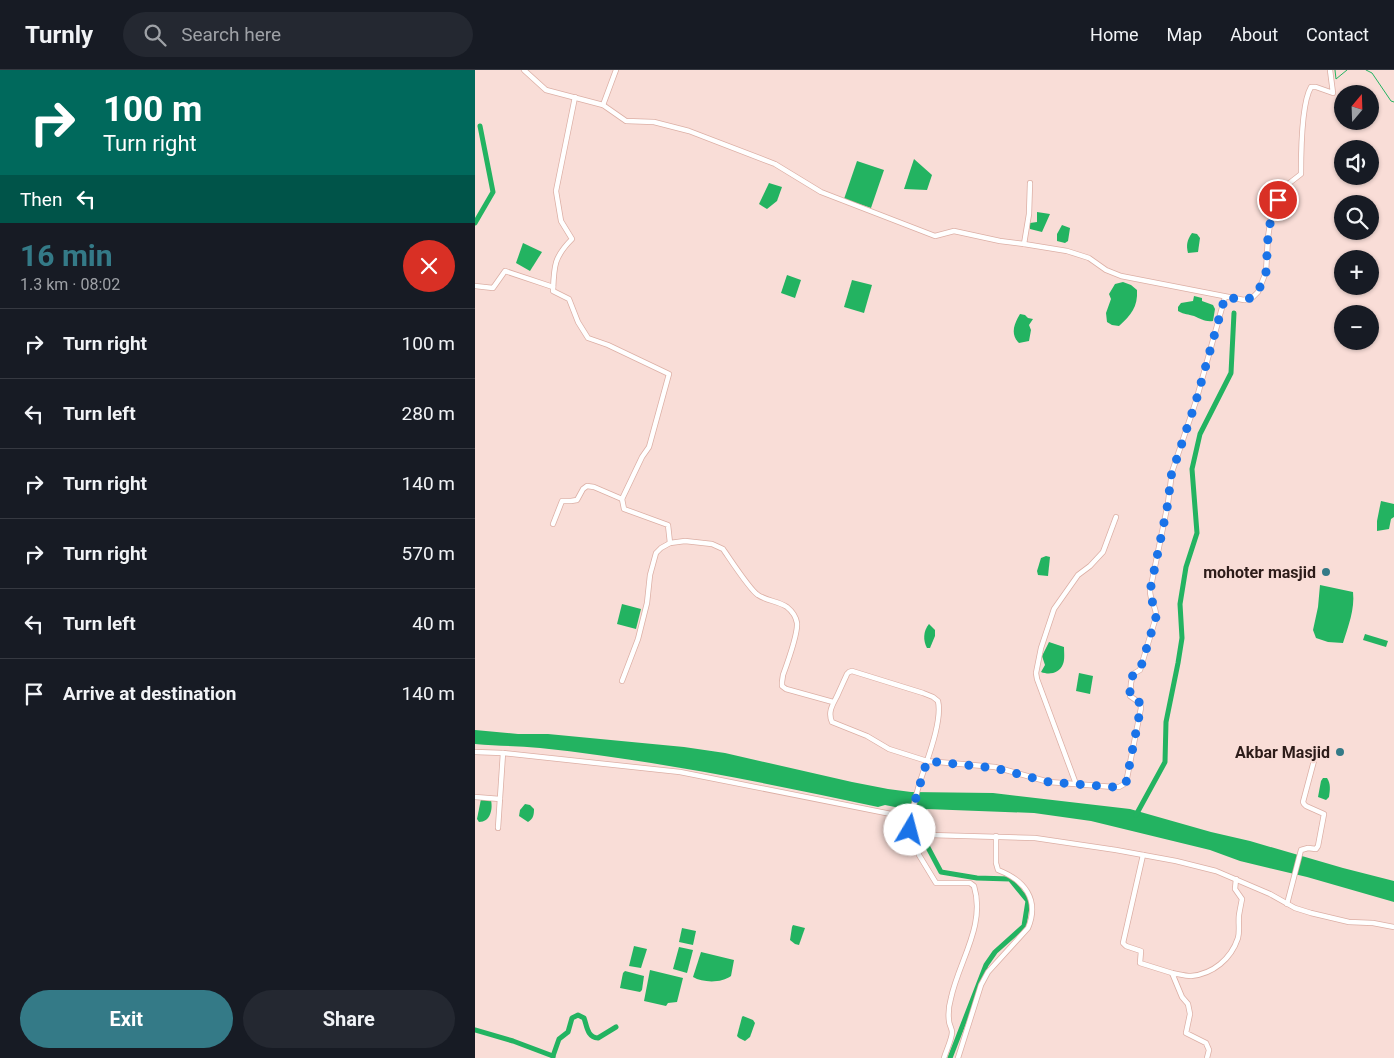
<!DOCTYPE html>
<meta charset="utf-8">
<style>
:root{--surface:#171b24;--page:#242831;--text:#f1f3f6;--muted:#9ea1a6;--line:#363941;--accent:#347a87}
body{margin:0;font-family:Roboto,sans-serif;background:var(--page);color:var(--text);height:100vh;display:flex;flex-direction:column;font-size:19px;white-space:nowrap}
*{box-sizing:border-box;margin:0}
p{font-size:16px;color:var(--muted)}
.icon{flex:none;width:28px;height:28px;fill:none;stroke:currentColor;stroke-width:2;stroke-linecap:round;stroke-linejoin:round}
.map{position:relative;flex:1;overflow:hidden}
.sheet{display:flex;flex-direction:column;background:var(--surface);width:475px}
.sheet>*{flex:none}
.top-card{background:#00695c;color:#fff;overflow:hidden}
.needle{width:32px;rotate:19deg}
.controls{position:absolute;left:859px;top:15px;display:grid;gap:10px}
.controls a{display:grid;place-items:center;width:45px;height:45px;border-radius:50%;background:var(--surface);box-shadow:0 1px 4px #0004;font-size:25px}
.pin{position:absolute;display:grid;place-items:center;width:42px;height:42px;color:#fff;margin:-21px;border:2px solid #fff;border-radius:50%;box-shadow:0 1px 5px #0007}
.me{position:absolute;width:55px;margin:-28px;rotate:8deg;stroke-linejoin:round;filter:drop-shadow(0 0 4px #0008)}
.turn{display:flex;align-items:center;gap:18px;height:105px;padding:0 20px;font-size:22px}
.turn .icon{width:65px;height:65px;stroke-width:2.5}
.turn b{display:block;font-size:35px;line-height:42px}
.then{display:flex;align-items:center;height:48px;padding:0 20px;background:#0003;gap:10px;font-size:19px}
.round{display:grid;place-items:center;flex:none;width:52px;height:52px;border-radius:26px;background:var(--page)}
.head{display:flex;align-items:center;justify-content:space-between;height:85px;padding:0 20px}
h1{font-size:30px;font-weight:700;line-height:38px;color:var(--accent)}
.cta{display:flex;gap:10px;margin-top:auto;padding:10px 20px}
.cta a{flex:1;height:58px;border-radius:30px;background:var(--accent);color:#fff;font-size:20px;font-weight:700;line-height:58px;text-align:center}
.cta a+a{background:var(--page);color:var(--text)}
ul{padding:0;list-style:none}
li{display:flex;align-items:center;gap:15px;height:70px;padding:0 20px;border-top:1px solid var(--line)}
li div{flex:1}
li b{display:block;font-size:19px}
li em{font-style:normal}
header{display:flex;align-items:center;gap:30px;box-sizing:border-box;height:70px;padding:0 25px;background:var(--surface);border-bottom:1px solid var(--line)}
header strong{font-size:24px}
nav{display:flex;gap:28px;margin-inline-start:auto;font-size:18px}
.search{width:350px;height:45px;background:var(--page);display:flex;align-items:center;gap:12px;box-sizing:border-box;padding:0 18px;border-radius:28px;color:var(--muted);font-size:19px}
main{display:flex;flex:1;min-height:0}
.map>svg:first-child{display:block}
</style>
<header>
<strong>Turnly</strong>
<div class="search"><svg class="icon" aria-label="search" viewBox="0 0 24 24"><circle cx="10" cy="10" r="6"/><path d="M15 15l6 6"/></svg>Search here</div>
<nav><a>Home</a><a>Map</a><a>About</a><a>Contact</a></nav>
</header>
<main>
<section class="sheet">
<div class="top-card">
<div class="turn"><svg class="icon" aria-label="right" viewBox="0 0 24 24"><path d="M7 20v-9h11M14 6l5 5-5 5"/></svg><div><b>100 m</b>Turn right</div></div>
<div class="then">Then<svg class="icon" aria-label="left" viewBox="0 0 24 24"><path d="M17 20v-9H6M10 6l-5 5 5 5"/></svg></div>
</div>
<div class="head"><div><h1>16 min</h1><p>1.3 km · 08:02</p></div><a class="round" style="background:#d93025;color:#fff"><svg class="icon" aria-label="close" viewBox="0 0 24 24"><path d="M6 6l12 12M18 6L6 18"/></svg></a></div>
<ul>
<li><svg class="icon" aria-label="right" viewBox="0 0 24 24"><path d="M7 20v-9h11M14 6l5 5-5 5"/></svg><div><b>Turn right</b></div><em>100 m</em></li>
<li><svg class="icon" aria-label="left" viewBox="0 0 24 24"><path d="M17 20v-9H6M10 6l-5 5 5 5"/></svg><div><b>Turn left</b></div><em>280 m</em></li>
<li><svg class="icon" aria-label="right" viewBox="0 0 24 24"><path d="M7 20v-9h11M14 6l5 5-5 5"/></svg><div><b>Turn right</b></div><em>140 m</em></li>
<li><svg class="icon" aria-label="right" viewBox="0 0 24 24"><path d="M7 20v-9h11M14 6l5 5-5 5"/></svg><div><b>Turn right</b></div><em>570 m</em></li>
<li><svg class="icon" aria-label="left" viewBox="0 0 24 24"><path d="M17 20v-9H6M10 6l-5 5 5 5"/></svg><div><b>Turn left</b></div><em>40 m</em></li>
<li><svg class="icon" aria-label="arrive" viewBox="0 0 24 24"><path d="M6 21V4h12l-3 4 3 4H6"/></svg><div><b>Arrive at destination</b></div><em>140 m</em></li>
</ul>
<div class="cta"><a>Exit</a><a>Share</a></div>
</section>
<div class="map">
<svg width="919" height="988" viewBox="0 0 919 988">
<rect width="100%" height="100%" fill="#f9ddd7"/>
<g fill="#23b361">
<path d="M439,89L457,105L452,120L429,119Z"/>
<path d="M382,91L409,100L396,138L369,129Z"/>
<path d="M294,113L307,117L302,131L292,139L284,134Z"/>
<path d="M562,142L575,144L567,162L555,159V153L562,152Z"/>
<path d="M587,155L595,158L593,171L590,173L582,171V164Z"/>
<path d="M717,163L722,164L725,168L723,182L713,183C711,175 712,170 717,163Z"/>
<path d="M48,173L67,182L55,201L41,193Z"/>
<path d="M312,205L326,210L320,228L306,223Z"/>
<path d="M377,210L397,215L389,243L369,237Z"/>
<path d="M648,212L656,215L662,220C663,237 656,245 644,256L637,255L632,252L631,243L636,229L634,224L640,214Z"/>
<path d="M719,226L727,228V231L738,235L740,239L738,251C730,252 726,249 719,246C713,244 710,245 703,241V237L706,233L718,231Z"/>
<path d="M545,244L550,245L553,248L558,249L554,255L556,260L554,271L544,273C535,264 539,254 545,244Z"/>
<path d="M906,431L919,434V447L916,449L914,459L902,461V451Z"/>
<path d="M571,486L575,487L573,506L563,505L562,501L566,488Z"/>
<path d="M845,515L878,522C880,539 873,557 868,573L853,572L841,568L838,560L843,537Z"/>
<path d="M147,534L166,539L161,559L142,554Z"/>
<path d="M454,554L460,560V566L455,578H452C448,571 448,561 454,554Z"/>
<path d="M890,564L913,571L911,577L888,570Z"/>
<path d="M574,572L589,577C589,582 590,590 588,594C584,604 574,605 566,602L570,595L567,586Z"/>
<path d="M604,603L618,606L615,624L601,621Z"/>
<path d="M0,660L43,664H73L209,677L250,683L377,712L413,719L436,722L518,723L655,739L736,762L775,771L868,798L919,811V832L832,807L765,791L735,780L616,751L559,743L425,738L410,735L403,737C291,713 179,690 65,678C43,676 22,676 0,674Z"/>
<path d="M848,708H852C856,714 855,720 854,727L851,730L843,727L846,711Z"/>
<path d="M6,729L16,730C18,740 15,752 4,752L2,749Z"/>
<path d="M50,734L55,735L59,739C59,745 58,749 53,752L44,746L45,740Z"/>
<path d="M318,855L330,858L324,875L320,874L315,870L317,857Z"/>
<path d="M207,858L221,861L218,875L204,872Z"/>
<path d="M159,876L172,879L166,898L154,896Z"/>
<path d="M204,877L218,880L212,903L198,899Z"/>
<path d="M226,882L259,890L256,906C247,913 228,913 218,907Z"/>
<path d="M175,900L208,908L202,932L193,933L191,936L169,931Z"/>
<path d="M150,901L169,906L167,920L165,922L145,918L148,903Z"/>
<path d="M268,946L278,950L280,953L275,967L270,971L264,968L262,966L267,947Z"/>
</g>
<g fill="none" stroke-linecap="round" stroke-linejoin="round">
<g stroke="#23b361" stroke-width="1">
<path d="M860,0L861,9L872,0"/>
<path d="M891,0L897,3L916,31L919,32"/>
</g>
<g stroke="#23b361" stroke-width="5">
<path d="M0,153L18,122L5,56"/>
<path d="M449,733V770L466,802L502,808L535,809L553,831L549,856L520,882L511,895L475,988"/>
<path d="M661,745L690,692L691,652L703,593L707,568L705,534L711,497L722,463L717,399L725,364L756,303L759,243"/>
<path d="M0,960L38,971L78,986V987"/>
<path d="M78,986L84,969L93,962L97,948L103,945L109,948C112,956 112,967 123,968L141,957"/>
</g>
<g stroke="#dcafa5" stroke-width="6">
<g id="minor">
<path d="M49,0L71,20L128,35L151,51L179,52L214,61L300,94L346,122L460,166L479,161L525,171L549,174L592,181L614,188L631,200L646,206L769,230L778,227L783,222L791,202L793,167L797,141L808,118L826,104C826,84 826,34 836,17H841L858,23L855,0"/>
<path d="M100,27L81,121L86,151L97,169C79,187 79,196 78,221L94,229L103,252L113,268L133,275L194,304L174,377L167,387L147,429L149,439L193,455L195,473"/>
<path d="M128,35L141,0"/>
<path d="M549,174L554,144L555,113"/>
<path d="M0,216L18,218L30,201L78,217"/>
<path d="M78,454L87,431H96L102,430L108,419L112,416L119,417L147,429"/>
<path d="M147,611L163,569L172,533L175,505L181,483L186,478L195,473L210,471L237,474L248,479C255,489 275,520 283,525C292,531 303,531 312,537C317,541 321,547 322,553C323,563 312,594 308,605L307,612V616L311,619L358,632"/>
<path d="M0,682L28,683L205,702L436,748"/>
<path d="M601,714L562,609L561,603L566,578L579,539L603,505L615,496L628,482L641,447"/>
<path d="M0,727L25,729"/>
<path d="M23,758L28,683"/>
<path d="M439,763L455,765L560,768L641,780L701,791L741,801L795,824L820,838L836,843L874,852L898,853L919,857"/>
<path d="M668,785L648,873L651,876L666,881L665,893L697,903"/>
<path d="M812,834L826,780L833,778L841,779L843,776L849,744L831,736L829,734L828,732L840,687"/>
<path d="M469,988C471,981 477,969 477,962C477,959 474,954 474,951C473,943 474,935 476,928C484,891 511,855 499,816L495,813H461L444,785L439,763L435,758C436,744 440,729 444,715C450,695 468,652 463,631L458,627L448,623L377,601L374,602L372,604C369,611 366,617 363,624C359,633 352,641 357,652L392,666L414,679L452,691L520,697L574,712L639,717H644L651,713L666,638L665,633L655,626L656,613L658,604L665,600L681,547C682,538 675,531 675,521L693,433L697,402L721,331L750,227"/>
<path d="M483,988L506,915L513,902L553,858C565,829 549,810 523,800L521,793V766"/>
<path d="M732,988L734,980L731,973L711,963L715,944L713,934L707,927L697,903C703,904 710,906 716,906C738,904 756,889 763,868C765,861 763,852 764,845C765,839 766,834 767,829L760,819L761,809"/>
</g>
</g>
<use href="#minor" stroke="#fff" stroke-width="4.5"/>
</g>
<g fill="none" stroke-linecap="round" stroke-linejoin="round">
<path stroke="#1a73e8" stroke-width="9" stroke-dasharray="0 16.2" d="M435,760L437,741L452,691L520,698L574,712L639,717H644L651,713L666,636L664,632L655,628V619L658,604L665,600L681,547C682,538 675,531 675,521L693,433L696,406L721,331L750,227L770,230L778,227L783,222L791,202L793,167L797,141L803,130"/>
</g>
<g fill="#347a87" stroke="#f9ddd7" stroke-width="2">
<circle cx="851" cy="502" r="5"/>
<circle cx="865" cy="682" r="5"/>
</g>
<g text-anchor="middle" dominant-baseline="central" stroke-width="4.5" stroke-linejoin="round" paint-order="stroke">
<g font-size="16" font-weight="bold" fill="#2d1c19" stroke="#f9ddd7" text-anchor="end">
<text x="841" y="502">mohoter masjid</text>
<text x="855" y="682">Akbar Masjid</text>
</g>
</g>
</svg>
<div class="controls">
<a><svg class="needle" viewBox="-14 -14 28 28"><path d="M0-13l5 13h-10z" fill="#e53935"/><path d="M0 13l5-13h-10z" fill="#9ea1a6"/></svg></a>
<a><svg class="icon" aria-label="sound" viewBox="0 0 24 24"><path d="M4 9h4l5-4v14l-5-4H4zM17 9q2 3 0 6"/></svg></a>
<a><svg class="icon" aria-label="search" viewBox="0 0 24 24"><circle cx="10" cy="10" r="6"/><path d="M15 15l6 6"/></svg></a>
<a>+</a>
<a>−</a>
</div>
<div class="pin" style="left:803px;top:130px;background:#d93025"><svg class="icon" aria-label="arrive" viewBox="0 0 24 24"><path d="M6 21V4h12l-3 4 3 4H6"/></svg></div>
<svg class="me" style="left:435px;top:760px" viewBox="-20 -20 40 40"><circle r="19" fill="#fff"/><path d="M0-13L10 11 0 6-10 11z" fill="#1a73e8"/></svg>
</div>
</main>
